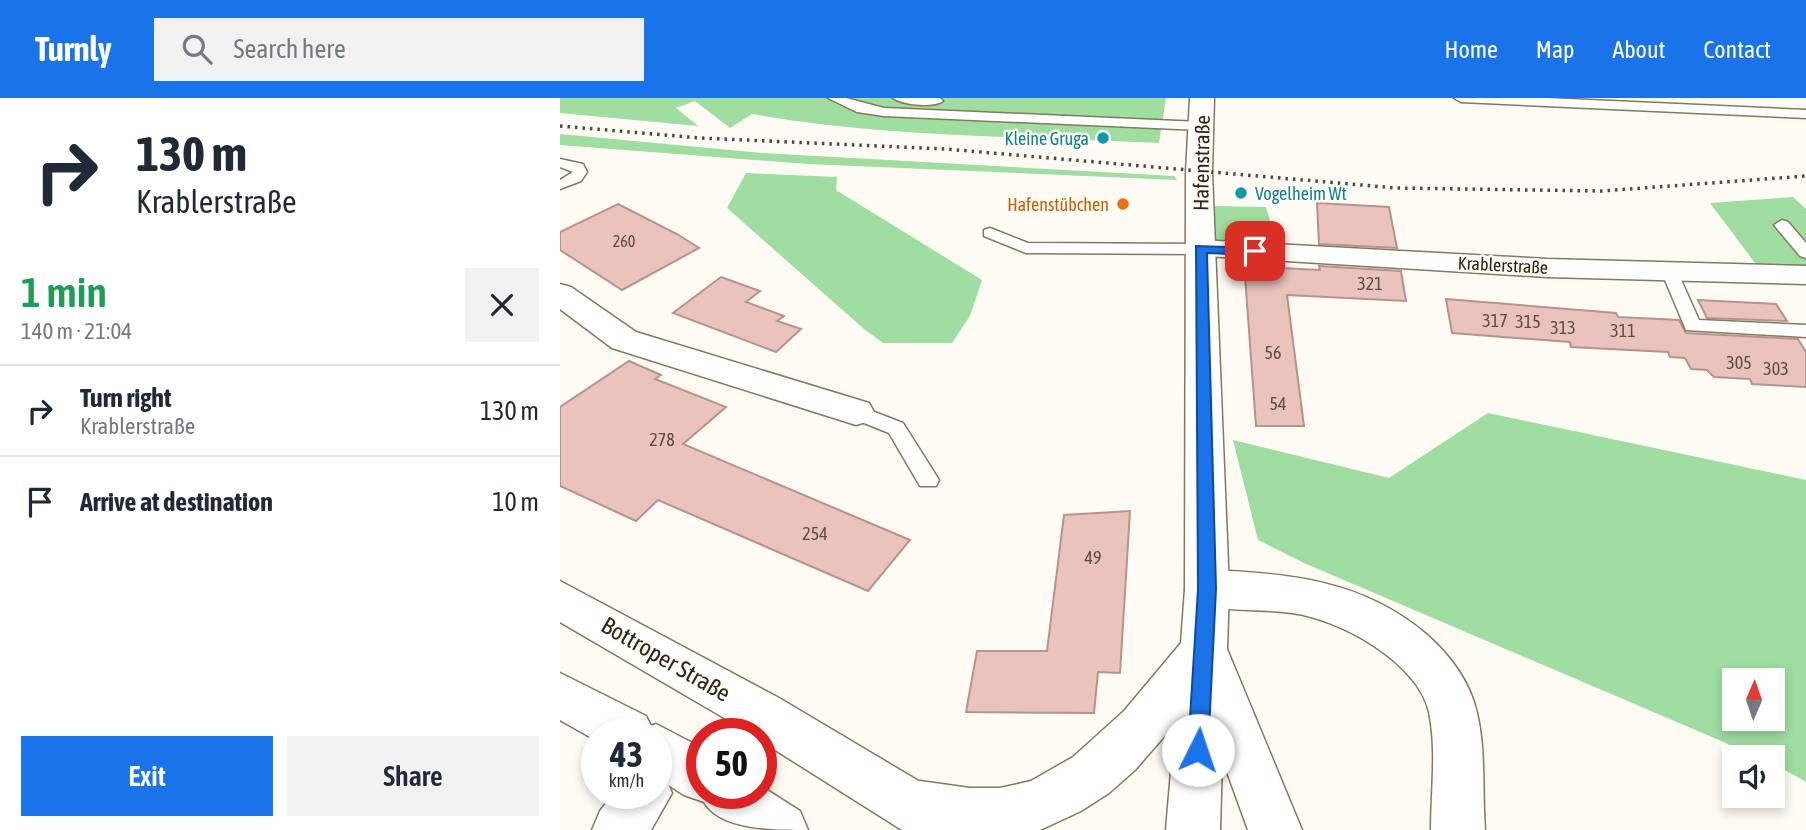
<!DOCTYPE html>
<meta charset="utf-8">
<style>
:root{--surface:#fff;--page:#f2f2f3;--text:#1f2937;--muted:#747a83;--line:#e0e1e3;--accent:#1a73e8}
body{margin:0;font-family:"Asap Condensed",sans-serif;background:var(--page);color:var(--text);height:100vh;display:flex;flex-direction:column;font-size:26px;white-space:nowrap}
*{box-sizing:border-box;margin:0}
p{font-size:23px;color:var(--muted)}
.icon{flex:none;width:38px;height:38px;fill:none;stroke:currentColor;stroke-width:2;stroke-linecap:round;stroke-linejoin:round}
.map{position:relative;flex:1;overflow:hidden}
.details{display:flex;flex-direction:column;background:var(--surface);width:560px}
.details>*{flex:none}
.banner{background:#fff;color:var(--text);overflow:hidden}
.needle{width:46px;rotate:2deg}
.tools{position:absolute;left:1162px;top:570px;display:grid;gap:14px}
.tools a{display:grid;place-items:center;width:63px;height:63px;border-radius:0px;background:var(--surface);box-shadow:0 4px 10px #0003;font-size:35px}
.speed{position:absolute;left:21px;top:620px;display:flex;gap:14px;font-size:35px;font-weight:700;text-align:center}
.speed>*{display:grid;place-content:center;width:91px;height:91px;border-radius:50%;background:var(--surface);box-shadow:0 4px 10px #0003;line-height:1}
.speed small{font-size:18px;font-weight:400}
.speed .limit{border:10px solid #d22;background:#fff;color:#111}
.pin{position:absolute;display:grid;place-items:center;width:60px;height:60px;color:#fff;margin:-30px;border-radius:14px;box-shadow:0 4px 10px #0006}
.me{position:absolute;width:77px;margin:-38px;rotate:4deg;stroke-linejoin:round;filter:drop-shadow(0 0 5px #0008)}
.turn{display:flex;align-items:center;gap:24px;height:147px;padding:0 21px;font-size:32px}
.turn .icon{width:91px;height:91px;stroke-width:2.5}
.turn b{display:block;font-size:49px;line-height:60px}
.round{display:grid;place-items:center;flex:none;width:74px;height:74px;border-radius:0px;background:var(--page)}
.head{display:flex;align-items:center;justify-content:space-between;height:119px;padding:0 21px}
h1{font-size:42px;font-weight:600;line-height:52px;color:#1e9e55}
.cta{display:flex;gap:14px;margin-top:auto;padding:14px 21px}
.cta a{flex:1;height:80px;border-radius:0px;background:var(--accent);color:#fff;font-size:28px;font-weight:600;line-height:80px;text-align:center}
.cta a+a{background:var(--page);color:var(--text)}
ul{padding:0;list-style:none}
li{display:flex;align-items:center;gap:21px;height:91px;padding:0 21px;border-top:2px solid var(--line)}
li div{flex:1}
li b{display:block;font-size:26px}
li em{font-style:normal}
header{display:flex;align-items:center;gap:42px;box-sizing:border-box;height:98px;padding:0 35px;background:var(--accent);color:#fff}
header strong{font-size:33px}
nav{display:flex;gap:38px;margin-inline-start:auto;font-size:24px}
.search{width:490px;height:63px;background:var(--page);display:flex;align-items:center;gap:18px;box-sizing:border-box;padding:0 24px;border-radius:0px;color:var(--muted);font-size:26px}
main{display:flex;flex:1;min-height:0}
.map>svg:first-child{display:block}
</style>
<header>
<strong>Turnly</strong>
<div class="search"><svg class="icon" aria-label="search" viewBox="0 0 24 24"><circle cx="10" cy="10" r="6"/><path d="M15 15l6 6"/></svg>Search here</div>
<nav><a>Home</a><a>Map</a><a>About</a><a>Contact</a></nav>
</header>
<main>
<section class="details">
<div class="banner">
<div class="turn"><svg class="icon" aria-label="right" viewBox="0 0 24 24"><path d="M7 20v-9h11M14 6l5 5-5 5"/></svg><div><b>130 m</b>Krablerstraße</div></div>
</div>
<div class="head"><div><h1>1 min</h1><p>140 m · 21:04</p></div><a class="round"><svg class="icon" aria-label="close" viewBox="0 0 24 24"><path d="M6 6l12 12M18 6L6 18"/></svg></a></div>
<ul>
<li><svg class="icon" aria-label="right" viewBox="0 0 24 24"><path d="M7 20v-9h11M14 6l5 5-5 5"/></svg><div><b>Turn right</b><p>Krablerstraße</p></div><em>130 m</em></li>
<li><svg class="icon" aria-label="arrive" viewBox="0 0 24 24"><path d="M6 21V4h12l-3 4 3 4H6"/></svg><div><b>Arrive at destination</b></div><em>10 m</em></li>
</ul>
<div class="cta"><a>Exit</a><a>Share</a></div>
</section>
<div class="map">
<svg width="1246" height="732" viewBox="0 0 1246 732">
<rect width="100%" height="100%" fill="#fefbf5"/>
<g fill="#9fdda1" fill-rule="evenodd">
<path d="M0,0H606L599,45C464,38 325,40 192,16L170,30L135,3L116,10L138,28L0,15Z"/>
<path d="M0,36L202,55L614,78L617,82L248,66L0,47Z"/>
<path d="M186,75L277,79L276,92L422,182L410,218L392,245H323L304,231L167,110Z"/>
<path d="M1233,99L1246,111V173H1201L1150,105Z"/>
<path d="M650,108L706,109L718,150L648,147Z"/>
<path d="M928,315L1246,382V684L1213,665V660H1201L744,465L698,442L673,342L829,380ZM1174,583H1213V621H1174Z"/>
</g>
<g fill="#eac3bc" stroke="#b8928c" stroke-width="2">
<path d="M757,105L829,109L837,150L759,146Z"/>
<path d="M58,106L117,136L139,150L62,192L0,152V134Z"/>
<path d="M759,168L841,173L846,203L727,197L744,328H696L685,178L698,169L760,172Z"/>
<path d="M161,179L200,193L186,204L224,218L217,223L241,231L216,254L113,215Z"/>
<path d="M886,201L1056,215L1058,219L1119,222L1126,235L1238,241L1246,254V289L1192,286L1190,281L1154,279L1147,272L1131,271L1125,260L1110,259L1108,254L1011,249L1010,244L892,235Z"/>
<path d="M1138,202L1216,206L1227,223L1147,220Z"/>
<path d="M69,263L101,277L95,281L166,309L123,346L350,442L308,493L98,402L76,423L0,388V309Z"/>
<path d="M570,413L560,575L538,574L534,615L406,614L417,553H487L504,417Z"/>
</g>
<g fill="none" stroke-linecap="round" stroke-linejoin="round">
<g stroke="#86785a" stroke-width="3">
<g id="service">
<path d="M268,0H286L324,10L640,24L647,28L640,32L324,18L297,14Z"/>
<path d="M333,0H380L383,3C373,10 343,7 333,0Z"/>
<path d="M894,0H986L1246,12V20L901,4Z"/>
<path d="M0,61L23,66L27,74L21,83L0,91V82L13,74L0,69Z"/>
<path d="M1222,122L1228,124L1246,145V160L1240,158L1214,127Z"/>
<path d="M430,130L468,145L640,146L648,151L640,156L466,155L424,138V132Z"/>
<path d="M1110,170L1118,175L1139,222L1246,227V239L1126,232L1102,175Z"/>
<path d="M296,307L343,325L379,382L376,388H360L329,335L289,319L286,314Z"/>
</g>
</g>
<g stroke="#86785a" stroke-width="3">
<g id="minor">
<path d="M0,186L11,189L76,234L309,305L314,314L309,323L296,327L52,250L0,211Z"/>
<path d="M647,472C727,475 803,482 866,536C890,557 910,584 917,615C926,653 922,694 925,732H871C871,693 877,652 869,614C858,564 779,521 732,515C699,510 663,515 632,504L625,491L632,478Z"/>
<path d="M96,673L104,677L112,695L91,732H32L40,713L54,695H96Z"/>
</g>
</g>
<g stroke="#86785a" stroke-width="3">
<path id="tertiary" d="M640,142L987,161L1246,168V186L987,179L629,157L625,151L629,145Z"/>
</g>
<g stroke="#86785a" stroke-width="3">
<path id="secondary" d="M630,0H654L652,74L669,491L667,551L742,732H688L662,660L660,732H606L615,626L575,672L549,695L521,713L480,732H353L342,727L334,709L342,691L360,683L410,690H440L471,683L513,659L564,613L621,545L625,491L626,74Z"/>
</g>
<g stroke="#86785a" stroke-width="3">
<g id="primary">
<path d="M0,483L219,600L409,713L417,732H342L201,643V635H190L0,524Z"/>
<path d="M0,575L86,618L91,628L96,626L142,650V695H201V688L240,713L248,732C213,732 160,732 144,704L124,697L96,679V635H37V643L0,622Z"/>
</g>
</g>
<use href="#service" fill="#fff" fill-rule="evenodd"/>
<use href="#minor" fill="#fff" fill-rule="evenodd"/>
<use href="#tertiary" fill="#fff" fill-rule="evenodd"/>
<use href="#secondary" fill="#fff" fill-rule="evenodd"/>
<use href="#primary" fill="#fff" fill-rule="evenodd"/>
<path stroke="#4e493d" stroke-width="3.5" stroke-dasharray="2.5 5" stroke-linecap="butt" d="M0,28L140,40L386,51L836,90L1042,93L1246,78"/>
</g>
<path fill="#1a73e8" stroke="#114b97" stroke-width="2" d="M636,148L695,150L701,153L695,157L647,155L656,491L648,652L645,660L638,662L631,660L628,652L638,491Z"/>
<g fill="#0f9aa8" stroke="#fefbf5" stroke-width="2.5">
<circle cx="543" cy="40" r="7"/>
<circle cx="681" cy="95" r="7"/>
</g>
<circle fill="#e8710a" stroke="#fefbf5" stroke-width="2.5" cx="563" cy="106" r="7"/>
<g text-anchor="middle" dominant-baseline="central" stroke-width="5" stroke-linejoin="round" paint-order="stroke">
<g font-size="16" fill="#5b4d42">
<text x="64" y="143">260</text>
</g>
<g font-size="18" fill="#0d838f" stroke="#fefbf5" text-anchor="end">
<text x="529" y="40">Kleine Gruga</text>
<text x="695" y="95" text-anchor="start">Vogelheim Wt</text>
</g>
<g font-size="18" fill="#c56008" stroke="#fefbf5" text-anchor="end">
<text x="549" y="106">Hafenstübchen</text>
</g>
<g font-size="18" fill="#2b2619" stroke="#fefbf5">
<text transform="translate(943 167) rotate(3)">Krablerstraße</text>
</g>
<g font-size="18" fill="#5b4d42">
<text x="810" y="185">321</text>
<text x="935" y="222">317</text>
<text x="968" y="223">315</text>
<text x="1003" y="229">313</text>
<text x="1063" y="232">311</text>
<text x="713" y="254">56</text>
<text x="1179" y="264">305</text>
<text x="1216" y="270">303</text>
<text x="718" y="305">54</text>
<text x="102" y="341">278</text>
<text x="255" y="435">254</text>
<text x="533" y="459">49</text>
</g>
<g font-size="21" fill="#2b2619" stroke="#fefbf5">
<text transform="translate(641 65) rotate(-89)">Hafenstraße</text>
</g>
<g font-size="24" fill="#2b2619" stroke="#fefbf5">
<text transform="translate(106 561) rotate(30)">Bottroper Straße</text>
</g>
</g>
</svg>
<div class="tools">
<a><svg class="needle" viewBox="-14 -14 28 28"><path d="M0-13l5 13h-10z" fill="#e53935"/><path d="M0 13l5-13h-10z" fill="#747a83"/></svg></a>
<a><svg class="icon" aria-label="sound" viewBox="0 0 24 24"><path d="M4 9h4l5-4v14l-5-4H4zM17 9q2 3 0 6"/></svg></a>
</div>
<div class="speed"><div>43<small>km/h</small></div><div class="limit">50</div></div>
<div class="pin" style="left:695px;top:153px;background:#d93025"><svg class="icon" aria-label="arrive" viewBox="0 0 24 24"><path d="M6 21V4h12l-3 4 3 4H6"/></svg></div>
<svg class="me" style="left:638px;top:652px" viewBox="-20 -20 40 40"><circle r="19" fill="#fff"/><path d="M0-13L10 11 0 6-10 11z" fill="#1a73e8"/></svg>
</div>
</main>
